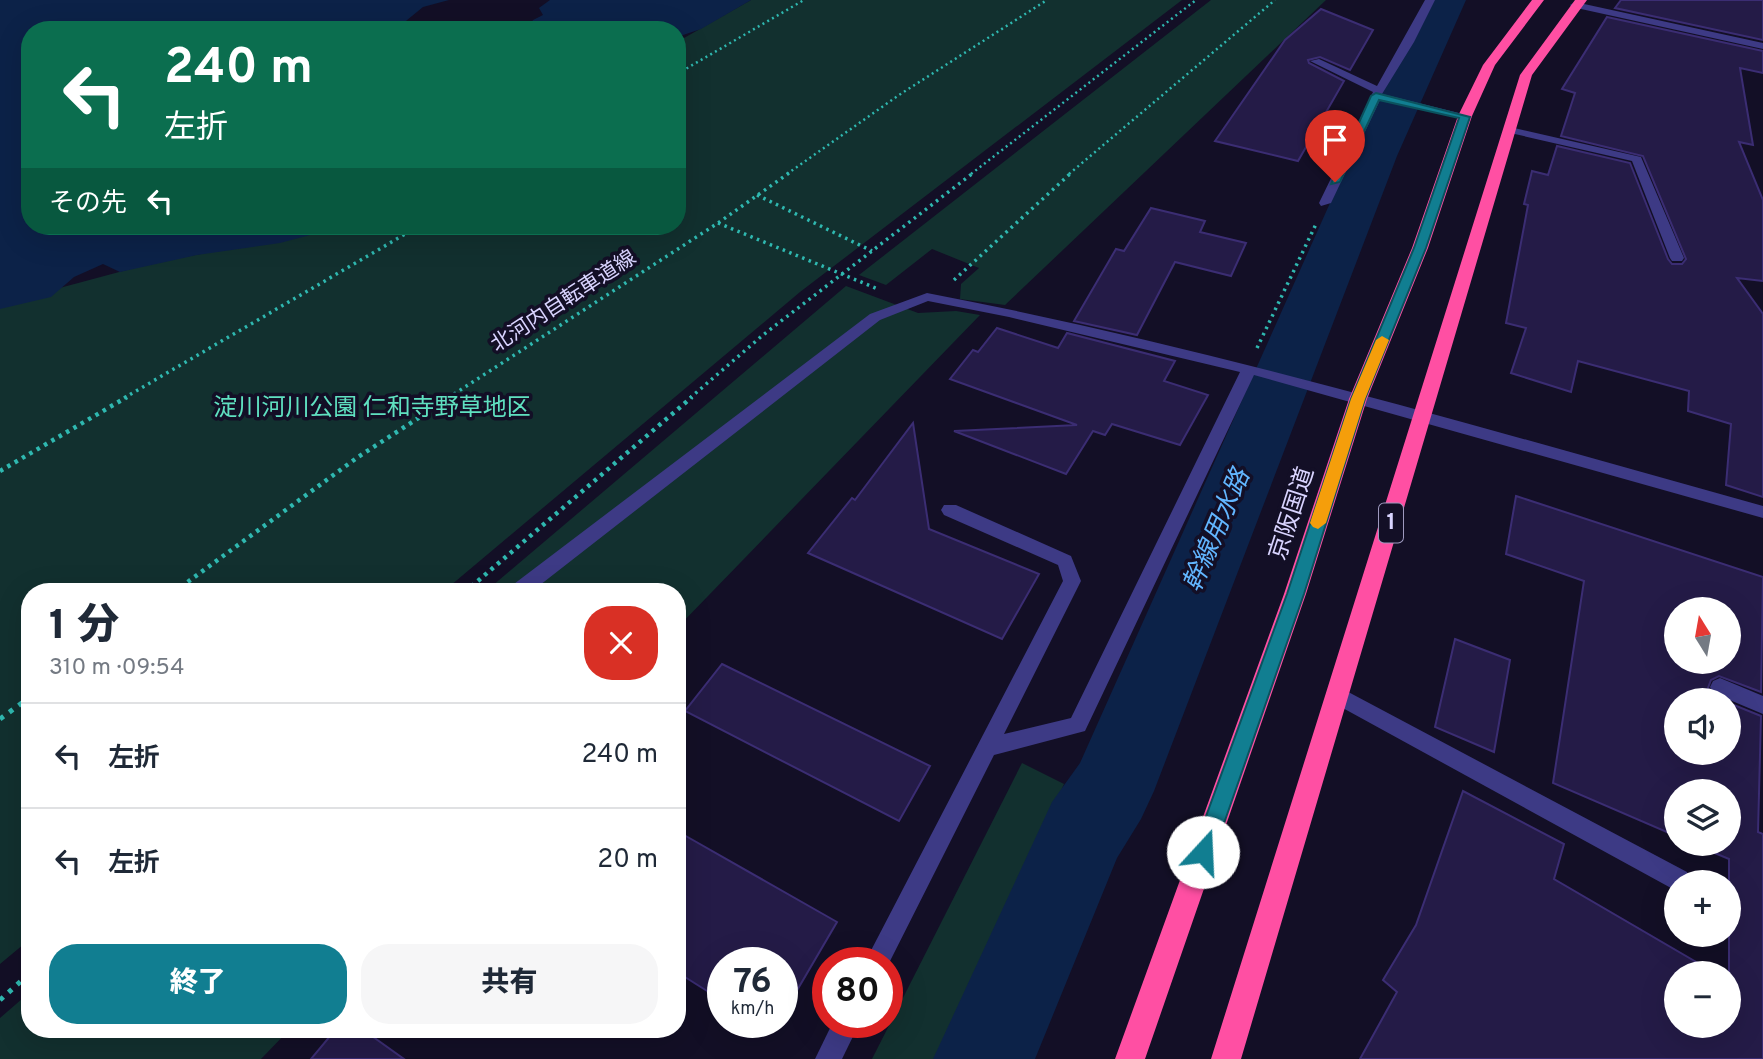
<!DOCTYPE html>
<html lang="ja">
<meta charset="utf-8">
<style>
:root{--surface:#fff;--page:#f6f6f7;--text:#1f2937;--muted:#747a83;--line:#e0e1e3;--accent:#117e91}
body{margin:0;font-family:Overpass,"Noto Sans JP",sans-serif;background:var(--page);color:var(--text);height:100vh;display:flex;flex-direction:column;font-size:26px;white-space:nowrap}
*{box-sizing:border-box;margin:0}
p{font-size:23px;color:var(--muted)}
.icon{flex:none;width:38px;height:38px;fill:none;stroke:currentColor;stroke-width:2;stroke-linecap:round;stroke-linejoin:round}
.map{position:relative;flex:1;overflow:hidden}
.drawer{position:absolute;left:21px;top:583px;width:665px;height:455px;display:flex;flex-direction:column;background:var(--surface);border-radius:28px;box-shadow:0 7px 28px #0002}
.drawer>*{flex:none}
.top-card{position:absolute;left:21px;top:21px;width:665px;height:214px;border-radius:28px;box-shadow:0 7px 28px #0002;background:#0b6e4f;color:#fff;overflow:hidden}
.needle{width:46px;rotate:349deg}
.fabs{position:absolute;left:1664px;top:597px;display:grid;gap:14px}
.fabs a{display:grid;place-items:center;width:77px;height:77px;border-radius:50%;background:var(--surface);box-shadow:0 7px 28px #0002;font-size:35px}
.speed{position:absolute;left:707px;top:947px;display:flex;gap:14px;font-size:35px;font-weight:700;text-align:center}
.speed>*{display:grid;place-content:center;width:91px;height:91px;border-radius:50%;background:var(--surface);box-shadow:0 7px 28px #0002;line-height:1}
.speed small{font-size:18px;font-weight:400}
.speed .limit{border:10px solid #d22;background:#fff;color:#111}
.pin{position:absolute;display:grid;place-items:center;width:60px;height:60px;color:#fff;margin:-72px -30px;border-radius:50% 50% 50% 0;rotate:-45deg;box-shadow:0 0 7px #0007}
.pin .icon{rotate:45deg}
.me{position:absolute;width:77px;margin:-38px;rotate:20deg;stroke-linejoin:round;filter:drop-shadow(0 0 5px #0008)}
.turn{display:flex;align-items:center;gap:24px;height:147px;padding:0 28px;font-size:32px}
.turn .icon{width:91px;height:91px;stroke-width:2.5}
.turn b{display:block;font-size:49px;line-height:60px}
.then{display:flex;align-items:center;height:66px;padding:0 28px;background:#0003;gap:14px;font-size:26px}
.round{display:grid;place-items:center;flex:none;width:74px;height:74px;border-radius:28px;background:var(--page)}
.summary{display:flex;align-items:center;justify-content:space-between;height:119px;padding:0 28px}
h1{font-size:42px;font-weight:800;line-height:52px}
.action{display:flex;gap:14px;margin-top:auto;padding:14px 28px}
.action a{flex:1;height:80px;border-radius:28px;background:var(--accent);color:#fff;font-size:28px;font-weight:800;line-height:80px;text-align:center}
.action a+a{background:var(--page);color:var(--text)}
ul{padding:0;list-style:none}
li{display:flex;align-items:center;gap:21px;height:105px;padding:0 28px;border-top:2px solid var(--line)}
li div{flex:1}
li b{display:block;font-size:26px}
li em{font-style:normal}
.map>svg:first-child{display:block}
</style>
<div class="map">
<svg width="1763" height="1059" viewBox="0 0 1763 1059">
<rect width="100%" height="100%" fill="#130f26"/>
<g fill="#12302f">
<path d="M751,0H1182L800,292L444,591L30,592V939L0,964V304L149,264L344,226H677V42Z"/>
<path d="M1211,0H1326L1005,305L960,299L961,284L979,268L932,249L886,285L859,275Z"/>
<path d="M846,286L918,313L956,311L980,315L677,628V592H485Z"/>
<path d="M1022,763L1064,784L936,1059H872Z"/>
<path d="M30,992V1029H290L261,1059H0V1018Z"/>
</g>
<g fill="#0c2248">
<path d="M0,0H449L423,7L401,25L404,30H30V226H344L280,243L197,255L120,272L103,264L74,277L51,297L0,309Z"/>
<path d="M550,0H751L701,29L677,37V30H528L533,20L543,15L539,8Z"/>
</g>
<g fill="none" stroke-linecap="round" stroke-linejoin="round">
<path fill="#0c2248" fill-rule="evenodd" d="M1428,0H1466L1397,156L1154,791L1141,819L1117,858L1035,1059H933L1052,802L1080,763L1351,156Z"/>
</g>
<g fill="#241b47" stroke="#3b2d73" stroke-width="2" fill-rule="evenodd">
<path d="M1621,0H1763V40L1615,8Z"/>
<path d="M1321,9L1373,30L1350,70L1320,57L1308,60L1309,63L1344,81L1298,161L1215,141L1285,40Z"/>
<path d="M1607,17L1763,51V73L1740,68L1753,145L1739,142L1763,200V281L1737,278L1763,314V497L1726,485L1731,424L1688,411L1689,391L1578,361L1571,392L1511,373L1526,328L1506,323L1528,205L1524,204L1532,171L1548,175L1557,146L1630,163L1668,259L1672,264H1682L1686,259L1643,156L1561,136L1575,93L1562,89Z"/>
<path d="M1151,208L1205,221L1200,232L1246,243L1231,276L1175,262L1137,335L1074,321L1116,249L1124,251Z"/>
<path d="M997,328L1058,348L1067,333L1175,361L1164,381L1208,395L1180,445L1112,424L1105,435L1093,431L1066,474L954,431L1077,425L950,379L973,350L978,352Z"/>
<path d="M913,423L929,529L1039,574L1002,639L808,553L852,498L855,500Z"/>
<path d="M1516,496L1763,577L1761,692L1719,676L1711,680L1708,688L1712,695L1723,700H1676V752H1729V703L1761,716L1758,832L1763,834V1059H1360L1397,992L1383,980L1416,925L1463,791L1564,844L1554,879L1715,973H1676V1026H1729V859L1693,844H1729V791H1676V836L1553,783L1584,581L1506,554ZM1676,609H1729V662H1676Z"/>
<path d="M1455,639L1510,660L1494,752L1435,727Z"/>
<path d="M722,664L930,766L899,821L685,711Z"/>
<path d="M677,831L837,922L782,1016V962H723V1001L677,972Z"/>
<path d="M336,1029H362L404,1059H311Z"/>
</g>
<g fill="none" stroke-linecap="round" stroke-linejoin="round">
<g stroke="#2fb8b0" stroke-width="2.5" stroke-dasharray="2 3.5" stroke-linecap="butt">
<path d="M677,74L804,0"/>
<path d="M787,174L899,95L1047,0"/>
<path d="M971,174L1196,0"/>
<path d="M1069,174L1275,0"/>
</g>
<g stroke="#2fb8b0" stroke-width="3.5" stroke-dasharray="2.5 4.5" stroke-linecap="butt">
<path d="M757,195L872,251"/>
<path d="M718,223L878,289"/>
<path d="M954,280L1071,173"/>
<path d="M1257,348L1316,224"/>
<path d="M124,398L419,226"/>
<path d="M448,398L718,223L789,173"/>
<path d="M690,398L763,335L973,173"/>
</g>
<g stroke="#2fb8b0" stroke-width="4.5" stroke-dasharray="3.5 5" stroke-linecap="butt">
<path d="M0,471L127,397"/>
<path d="M174,592L358,457L451,397"/>
<path d="M465,592L692,397"/>
</g>
<g stroke="#2fb8b0" stroke-width="5" stroke-dasharray="4.5 7" stroke-linecap="butt">
<path d="M0,719L30,697"/>
<path d="M0,1000L30,973"/>
</g>
<g fill="#3d3a85" fill-rule="evenodd">
<path d="M1425,0H1435L1414,42L1382,94L1471,116L1465,119L1380,100L1331,203L1321,206L1319,203L1373,92L1310,61L1319,59L1377,86Z"/>
<path d="M1575,2L1763,43V49L1572,7L1570,5Z"/>
<path d="M1510,127L1641,157L1684,258L1682,261H1672L1670,258L1632,161L1506,132V128Z"/>
<path d="M927,293C1210,347 1486,429 1763,506V518L1254,375L1085,731L994,755L887,967V962H865L1063,581L1058,565L944,515L941,510L944,505H956L1071,556L1081,581L1004,734L1071,718L1240,372L1009,317L928,301L880,320L531,592H508L510,587L870,314Z"/>
<path d="M1720,678L1763,696V714L1713,693L1710,687L1713,681Z"/>
<path d="M1337,686L1687,872L1690,882H1676V890L1671,888L1330,701L1327,695L1330,689Z"/>
<path d="M833,1022H860L842,1059H815Z"/>
</g>
<g fill="#ff4fa3" fill-rule="evenodd">
<path d="M1532,0H1544L1495,65L1472,116L1428,248L1367,399L1306,594L1145,1059H1115L1284,594L1349,399L1412,248L1458,116L1483,65Z"/>
<path d="M1575,0H1587L1532,75L1241,1059H1211L1520,75Z"/>
</g>
</g>
<path fill="#117e91" stroke="#0b525e" stroke-width="2" d="M1376,93L1470,117L1426,248L1365,399L1304,594L1214,852L1211,859L1203,862L1196,859L1193,852L1287,594L1351,399L1414,248L1459,118L1379,100L1340,182L1331,184L1371,96Z"/>
<path fill="#f59e0b" d="M1382,336L1389,340L1365,399L1326,523L1318,529L1313,527L1310,523L1351,399L1376,340Z"/>
<g text-anchor="middle" dominant-baseline="central" stroke-width="7" stroke-linejoin="round" paint-order="stroke">
<g font-size="21" fill="#d9d4ff" stroke="#130f26">
<text transform="translate(564 302) rotate(-33)">北河内自転車道線</text>
</g>
<rect fill="#130f26" stroke="#9e99be" stroke-width="2" x="1379" y="503.5" width="24" height="39" rx="5"/>
<g font-size="23" font-weight="bold" fill="#d9d4ff">
<text x="1391" y="523">1</text>
</g>
<g font-size="24" fill="#5fe0c0" stroke="#130f26">
<text x="372" y="409">淀川河川公園 仁和寺野草地区</text>
</g>
<g font-size="24" fill="#d9d4ff" stroke="#130f26">
<text transform="translate(1293 514) rotate(-72)">京阪国道</text>
</g>
<g font-size="26" font-style="italic" fill="#62b6ff" stroke="#130f26">
<text transform="translate(1218 531) rotate(-67)">幹線用水路</text>
</g>
</g>
</svg>
<div class="fabs">
<a><svg class="needle" viewBox="-14 -14 28 28"><path d="M0-13l5 13h-10z" fill="#e53935"/><path d="M0 13l5-13h-10z" fill="#747a83"/></svg></a>
<a><svg class="icon" aria-label="sound" viewBox="0 0 24 24"><path d="M4 9h4l5-4v14l-5-4H4zM17 9q2 3 0 6"/></svg></a>
<a><svg class="icon" aria-label="layers" viewBox="0 0 24 24"><path d="M12 4l9 5-9 5-9-5zM3 14l9 5 9-5"/></svg></a>
<a>+</a>
<a>−</a>
</div>
<div class="speed"><div>76<small>km/h</small></div><div class="limit">80</div></div>
<div class="pin" style="left:1335px;top:182px;background:#d93025"><svg class="icon" aria-label="arrive" viewBox="0 0 24 24"><path d="M6 21V4h12l-3 4 3 4H6"/></svg></div>
<svg class="me" style="left:1203px;top:852px" viewBox="-20 -20 40 40"><circle r="19" fill="#fff"/><path d="M0-13L10 11 0 6-10 11z" fill="#117e91"/></svg>
<div class="top-card">
<div class="turn"><svg class="icon" aria-label="left" viewBox="0 0 24 24"><path d="M17 20v-9H6M10 6l-5 5 5 5"/></svg><div><b>240 m</b>左折</div></div>
<div class="then">その先<svg class="icon" aria-label="left" viewBox="0 0 24 24"><path d="M17 20v-9H6M10 6l-5 5 5 5"/></svg></div>
</div>
<section class="drawer">
<div class="summary"><div><h1>1 分</h1><p>310 m · 09:54</p></div><a class="round" style="background:#d93025;color:#fff"><svg class="icon" aria-label="close" viewBox="0 0 24 24"><path d="M6 6l12 12M18 6L6 18"/></svg></a></div>
<ul>
<li><svg class="icon" aria-label="left" viewBox="0 0 24 24"><path d="M17 20v-9H6M10 6l-5 5 5 5"/></svg><div><b>左折</b></div><em>240 m</em></li>
<li><svg class="icon" aria-label="left" viewBox="0 0 24 24"><path d="M17 20v-9H6M10 6l-5 5 5 5"/></svg><div><b>左折</b></div><em>20 m</em></li>
</ul>
<div class="action"><a>終了</a><a>共有</a></div>
</section>
</div>
